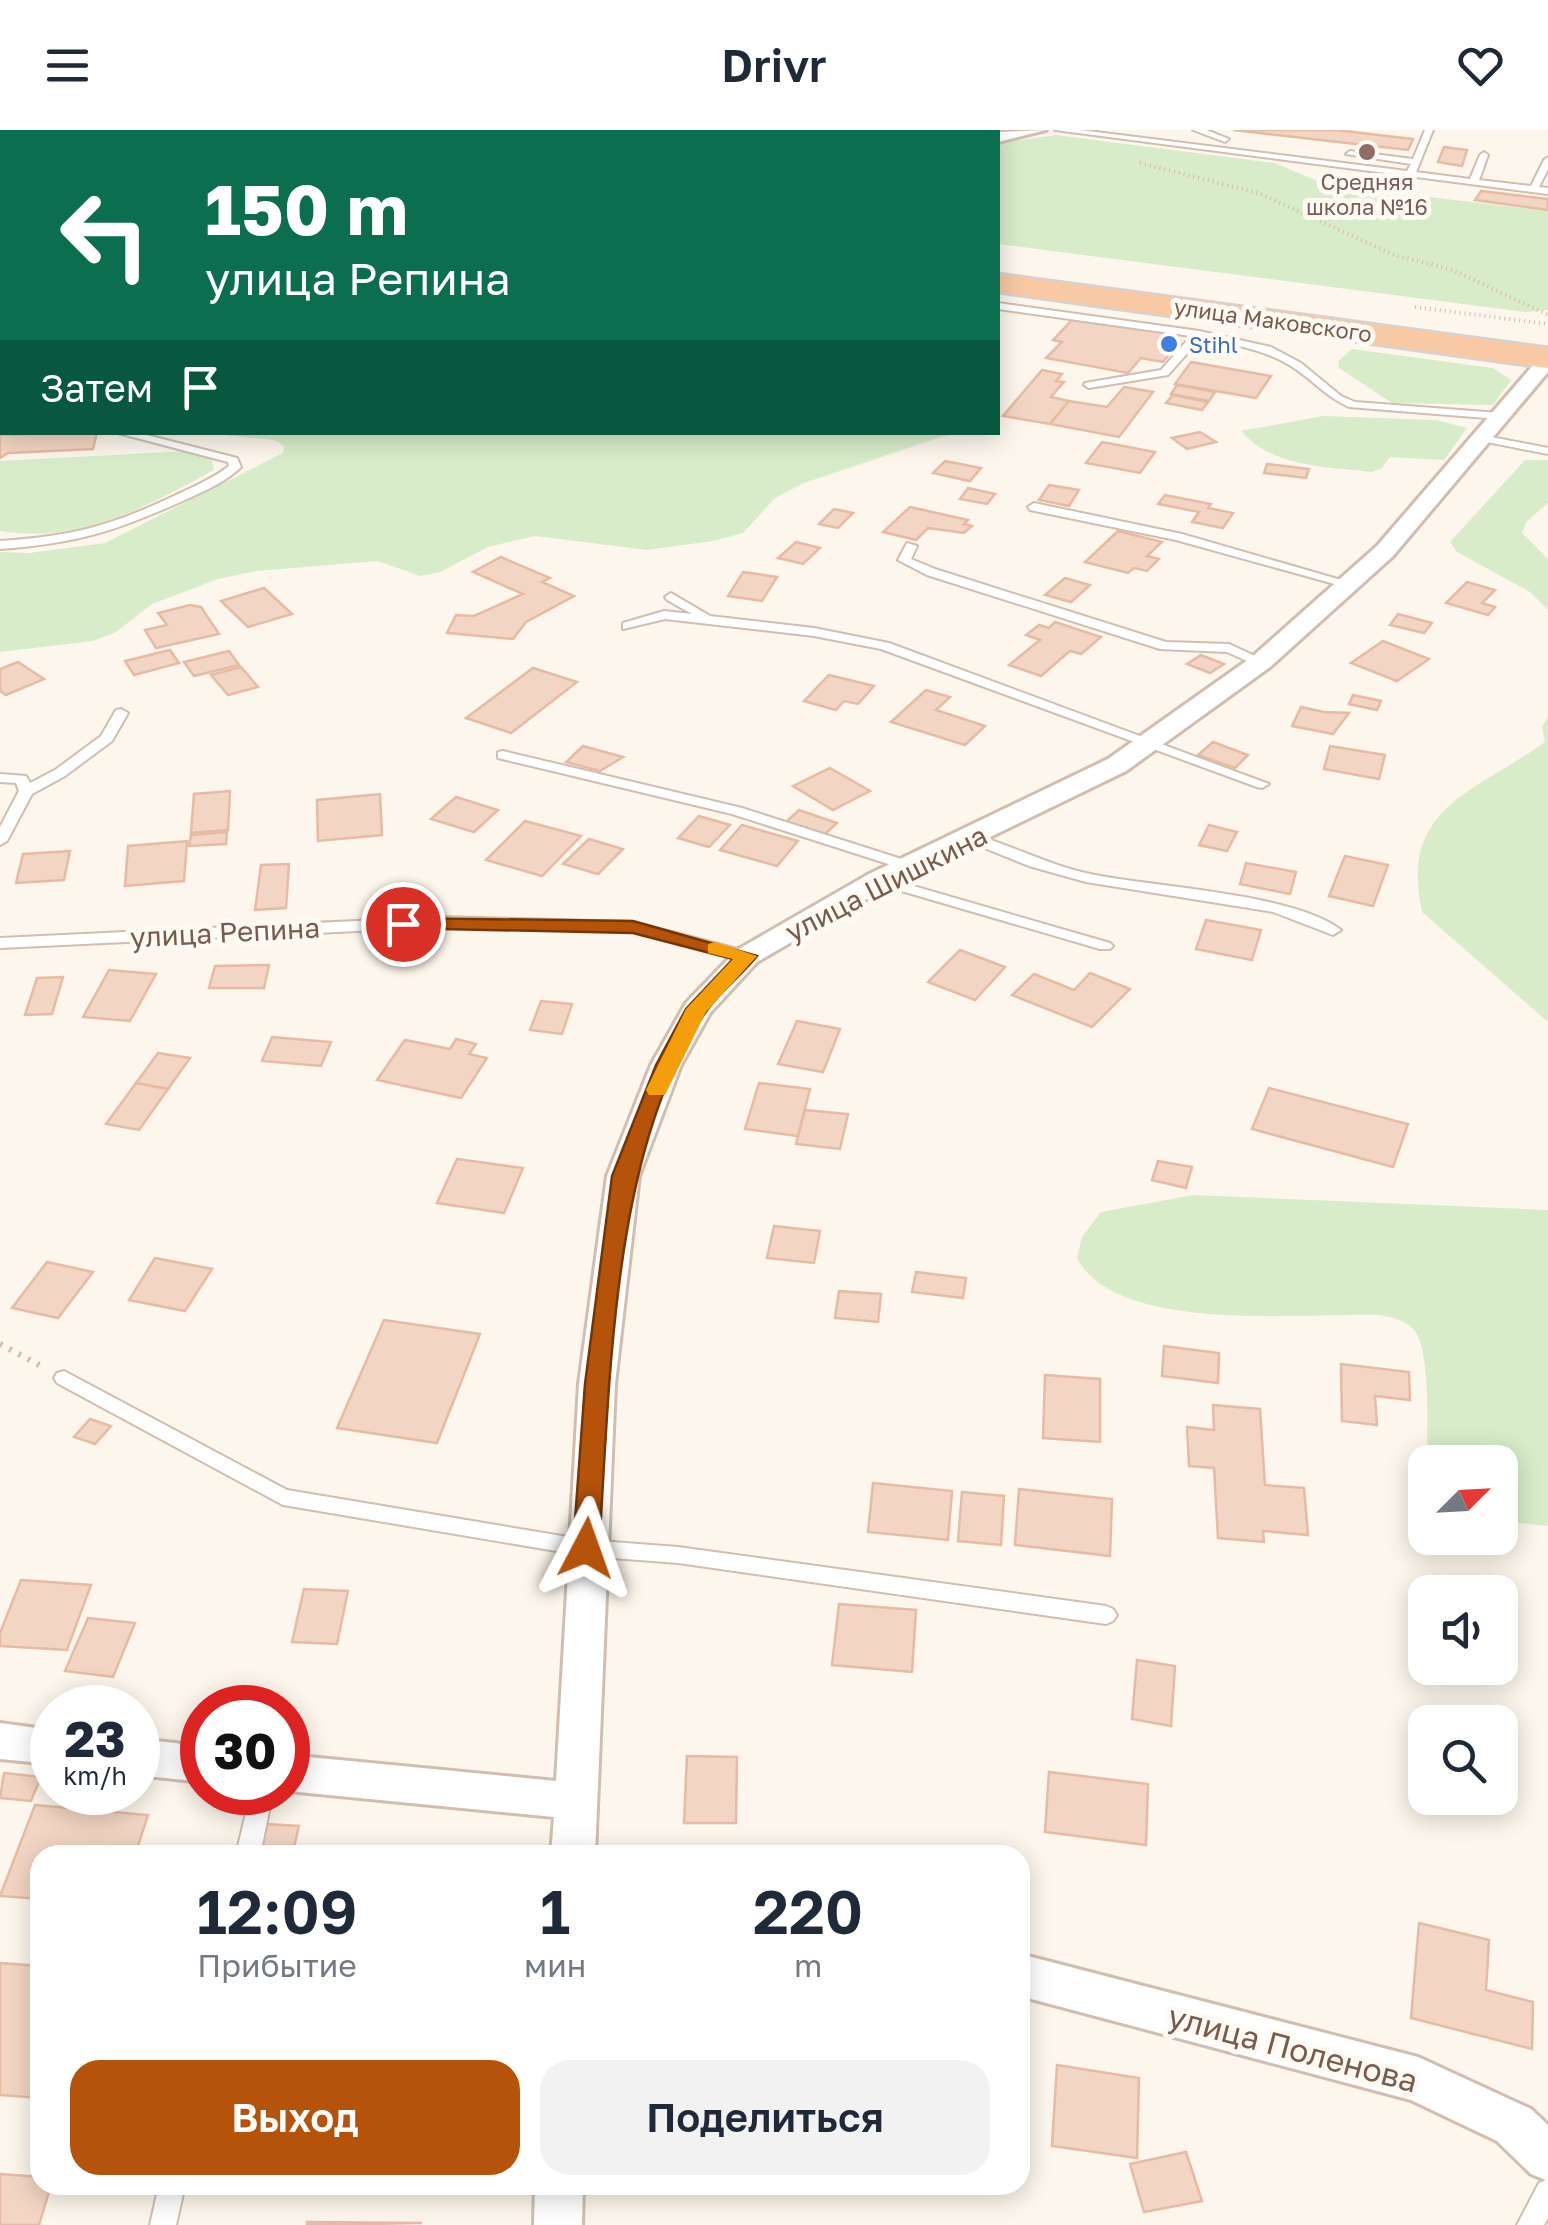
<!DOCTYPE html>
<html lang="ru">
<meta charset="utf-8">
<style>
:root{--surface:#fff;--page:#f2f2f3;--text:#1f2937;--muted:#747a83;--accent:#b45309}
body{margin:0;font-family:"Golos Text",sans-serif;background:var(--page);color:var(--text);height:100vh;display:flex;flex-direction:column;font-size:38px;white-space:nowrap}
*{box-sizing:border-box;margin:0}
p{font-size:32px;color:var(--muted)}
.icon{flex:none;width:55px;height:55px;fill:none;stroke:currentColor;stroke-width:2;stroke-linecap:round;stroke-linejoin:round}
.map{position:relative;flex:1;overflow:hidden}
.panel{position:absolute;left:30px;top:1715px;width:1000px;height:350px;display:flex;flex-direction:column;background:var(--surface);border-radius:30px;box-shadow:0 5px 25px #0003}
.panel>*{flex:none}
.hud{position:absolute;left:0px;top:0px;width:1000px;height:305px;box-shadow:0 5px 25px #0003;background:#0b6e4f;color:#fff;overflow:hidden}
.needle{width:65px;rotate:66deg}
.buttons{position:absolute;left:1408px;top:1315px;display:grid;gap:20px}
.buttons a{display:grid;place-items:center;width:110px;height:110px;border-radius:20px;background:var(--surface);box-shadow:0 5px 25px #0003;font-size:50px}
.speed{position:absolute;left:30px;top:1555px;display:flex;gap:20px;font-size:50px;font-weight:700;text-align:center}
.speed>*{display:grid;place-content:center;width:130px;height:130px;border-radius:50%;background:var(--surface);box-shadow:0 5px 25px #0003;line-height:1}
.speed small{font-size:25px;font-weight:400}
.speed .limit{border:15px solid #d22;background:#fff;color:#111}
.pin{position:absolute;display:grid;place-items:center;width:85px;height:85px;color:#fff;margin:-42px;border:5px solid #fff;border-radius:50%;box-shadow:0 2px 10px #0007}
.me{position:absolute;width:110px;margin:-55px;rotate:4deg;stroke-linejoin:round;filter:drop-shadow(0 0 8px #0008)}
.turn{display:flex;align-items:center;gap:35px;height:210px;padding:0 40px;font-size:45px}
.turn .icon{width:130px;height:130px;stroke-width:2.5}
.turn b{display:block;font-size:70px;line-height:85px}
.then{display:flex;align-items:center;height:95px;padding:0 40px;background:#0003;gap:20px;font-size:38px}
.eta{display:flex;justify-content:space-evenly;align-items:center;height:170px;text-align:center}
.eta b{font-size:60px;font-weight:600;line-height:70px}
.button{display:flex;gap:20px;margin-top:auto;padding:20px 40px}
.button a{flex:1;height:115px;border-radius:30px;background:var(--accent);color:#fff;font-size:40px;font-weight:600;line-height:115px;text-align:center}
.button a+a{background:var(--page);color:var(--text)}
header{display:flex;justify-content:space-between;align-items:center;height:130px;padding:0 40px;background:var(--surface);font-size:45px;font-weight:600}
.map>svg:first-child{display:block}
</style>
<header><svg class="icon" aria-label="menu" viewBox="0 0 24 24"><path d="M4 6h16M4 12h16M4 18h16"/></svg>Drivr<svg class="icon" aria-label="heart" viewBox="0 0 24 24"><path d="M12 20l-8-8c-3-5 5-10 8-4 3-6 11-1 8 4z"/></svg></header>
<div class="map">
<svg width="1548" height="2095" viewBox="0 0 1548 2095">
<rect width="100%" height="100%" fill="#fdf6ec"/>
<g fill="#d8ecc9">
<path d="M1056,5L1274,33L1328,55L1548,81V180L1525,182L998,114V13Z"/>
<path d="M1352,219L1493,238L1511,250L1493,275L1392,273L1339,238L1338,231Z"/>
<path d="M1323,286L1436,290L1467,298L1444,330L1390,327L1381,339L1371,342C1326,336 1273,338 1241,301Z"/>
<path d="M205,303H953L804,353L775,368L743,403L713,411L647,420L535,406L488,417L440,442L420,446L378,431L256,441L218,449L152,474L116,502L93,511L0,522V422L29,423L105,413L283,323L284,316L274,310Z"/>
<path d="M188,321L211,327L214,340C146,377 80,414 0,401V331Z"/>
<path d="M1525,330H1548V373L1526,392L1522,403L1548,429V480L1530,462L1457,422L1450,412Z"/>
<path d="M1548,586V892L1422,782C1399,676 1475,663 1545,612L1542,597Z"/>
<path d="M1194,1065L1548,1080V1396L1500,1391V1332H1433L1428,1321C1427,1294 1430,1221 1415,1201C1407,1190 1391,1187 1379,1185C1302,1183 1116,1204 1077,1128L1082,1107L1101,1082Z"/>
</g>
<g fill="#f3d5c3" stroke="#e6bba3" stroke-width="2.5">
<path d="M1233,0H1336L1413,9L1408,20Z"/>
<path d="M1444,17L1467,20L1462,36L1438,32Z"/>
<path d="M1481,61L1548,69V80L1475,70Z"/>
<path d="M1073,189L1168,203L1180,211L1163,232L1141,228L1128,243L1046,228L1062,212L1053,210Z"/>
<path d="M1191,232L1271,246L1256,268L1175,254Z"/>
<path d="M1042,240L1062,244L1056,251L1064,252L1051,267L1069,271L1050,294L1003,286Z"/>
<path d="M1177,255L1215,262L1209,271L1171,264Z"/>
<path d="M1124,257L1153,262L1119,307L1050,294L1069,271L1107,277Z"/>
<path d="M1173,265L1208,272L1202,280L1166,273Z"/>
<path d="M97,302L93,319L8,323L0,328V305Z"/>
<path d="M1200,302L1216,312L1187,319L1172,308Z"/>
<path d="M1102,312L1155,322L1140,343L1086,333Z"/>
<path d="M945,331L981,338L970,351L933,343Z"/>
<path d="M1267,334L1309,339L1306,348L1264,343Z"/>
<path d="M1049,355L1079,360L1069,376L1039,370Z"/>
<path d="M968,358L995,364L987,374L960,369Z"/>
<path d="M1165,365L1211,374L1208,378L1233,383L1223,398L1192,392L1199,382L1158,374Z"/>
<path d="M910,377L968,390L964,394L972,396L964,403L928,398L916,410L883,402Z"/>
<path d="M834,379L853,383L838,398L819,394Z"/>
<path d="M1118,401L1162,412L1147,426L1159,429L1147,441L1134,438L1128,443L1085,432Z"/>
<path d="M796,412L820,418L803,434L778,428Z"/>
<path d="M501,427L550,448L542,452L574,466L526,492L513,509L447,503L456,485L474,486L523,464L473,442Z"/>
<path d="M743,442L777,447L762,471L728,466Z"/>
<path d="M1065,448L1090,455L1071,472L1045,465Z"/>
<path d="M1467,452L1495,460L1482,473L1495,477L1488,485L1446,473Z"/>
<path d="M264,458L292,484L248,497L221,471Z"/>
<path d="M190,475L201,477L219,504L156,518L145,500L167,495L158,483Z"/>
<path d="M1398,484L1432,493L1424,503L1390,495Z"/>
<path d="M1055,492L1101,507L1081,524L1070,521L1041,546L1009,535L1040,510L1026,505L1039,495L1049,498Z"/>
<path d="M1383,511L1429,529L1397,551L1351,533Z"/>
<path d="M170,520L179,533L134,545L125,531Z"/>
<path d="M229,521L239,535L194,546L184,532Z"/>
<path d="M1201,525L1224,534L1210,543L1187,534Z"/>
<path d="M18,532L44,549L6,565L0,561V539Z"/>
<path d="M241,537L258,557L228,565L211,545Z"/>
<path d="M533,538L577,552L511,603L466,588Z"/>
<path d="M829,545L874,556L858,574L844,571L836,580L804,571Z"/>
<path d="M926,560L950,567L936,580L985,596L965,615L891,592Z"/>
<path d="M1353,565L1381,571L1377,580L1349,574Z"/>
<path d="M1301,577L1324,582L1349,583L1333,604L1292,596Z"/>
<path d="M1213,612L1248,625L1235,638L1198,625Z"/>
<path d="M583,616L623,627L600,641L566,632Z"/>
<path d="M1330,616L1385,625L1379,649L1324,639Z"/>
<path d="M830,638L870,661L833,680L793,656Z"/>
<path d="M230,661L228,700L191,703L194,664Z"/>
<path d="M380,664L382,705L318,711L317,670Z"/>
<path d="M456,667L498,680L474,702L431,689Z"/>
<path d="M799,680L837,693L824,705L786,692Z"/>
<path d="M699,686L730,695L709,717L678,708Z"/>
<path d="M525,691L581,706L542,746L486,730Z"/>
<path d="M742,695L798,711L777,736L720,720Z"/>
<path d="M1209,695L1237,702L1227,721L1199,715Z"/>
<path d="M227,702L226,714L189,716L191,705Z"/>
<path d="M589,709L623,719L598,744L563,734Z"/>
<path d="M187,711L184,751L125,756L128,716Z"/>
<path d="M70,721L64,750L16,753L23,724Z"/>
<path d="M1345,726L1388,735L1373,776L1329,766Z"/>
<path d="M1246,733L1296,742L1290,764L1240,754Z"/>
<path d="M289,734L286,778L255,780L261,735Z"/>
<path d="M1206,790L1261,800L1252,830L1196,819Z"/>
<path d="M960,820L1005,837L975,870L928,852Z"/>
<path d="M269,835L264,858H209L215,836Z"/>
<path d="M109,840L156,844L130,891L83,887Z"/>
<path d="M1090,843L1130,859L1092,897L1012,865L1034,844L1074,860Z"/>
<path d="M63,847L52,884L25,885L37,848Z"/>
<path d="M541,871L572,874L562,904L530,900Z"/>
<path d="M797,891L840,899L823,942L778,934Z"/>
<path d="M272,907L331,912L321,936L262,931Z"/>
<path d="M456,909L476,914L469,924L487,928L461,968L377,950L405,910L450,919Z"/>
<path d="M158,923L190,928L168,959L136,953Z"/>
<path d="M136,953L168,959L139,1000L106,994Z"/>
<path d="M759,953L810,959L798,1006L745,999Z"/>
<path d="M1269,958L1408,994L1393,1037L1252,999Z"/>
<path d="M805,980L848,984L840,1019L796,1014Z"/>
<path d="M457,1029L523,1038L504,1083L437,1073Z"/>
<path d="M1158,1031L1192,1037L1186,1058L1152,1050Z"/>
<path d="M774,1096L820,1101L814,1133L767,1128Z"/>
<path d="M155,1128L212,1139L185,1181L129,1170Z"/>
<path d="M47,1132L93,1142L58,1188L12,1178Z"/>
<path d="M916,1142L966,1148L963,1168L912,1162Z"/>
<path d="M839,1161L881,1164L878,1192L835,1188Z"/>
<path d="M384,1190L480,1204L437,1313L337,1298Z"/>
<path d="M1164,1216L1219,1223L1218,1253L1162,1246Z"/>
<path d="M1341,1234L1409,1242L1410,1270L1375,1266L1377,1295L1342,1291Z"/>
<path d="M1045,1245L1100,1249V1312L1043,1308Z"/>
<path d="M1213,1275L1260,1279L1265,1355L1304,1358L1308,1405L1263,1401L1264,1412L1218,1408L1214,1338L1189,1336L1187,1297L1214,1300Z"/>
<path d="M90,1289L111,1296L95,1314L74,1307Z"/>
<path d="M873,1353L952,1361L948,1410L868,1402Z"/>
<path d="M1019,1359L1112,1369L1110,1426L1015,1415Z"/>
<path d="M962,1362L1004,1366L1001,1415L958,1411Z"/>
<path d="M21,1450L91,1455L67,1520L0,1516V1503Z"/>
<path d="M304,1459L348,1461L337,1514L292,1512Z"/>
<path d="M839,1474L916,1480L912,1542L832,1535Z"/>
<path d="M88,1488L135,1493L113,1547L65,1541Z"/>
<path d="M1137,1530L1175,1536L1171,1596L1132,1589Z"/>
<path d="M687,1626L737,1627L736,1693H684Z"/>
<path d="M1049,1642L1148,1654L1146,1715L1045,1702Z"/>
<path d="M4,1643L41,1647L31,1671L0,1668Z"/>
<path d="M35,1675L148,1685L135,1725H40V1769L0,1766Z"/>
<path d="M266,1694L299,1696L292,1725H258Z"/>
<path d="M1419,1793L1489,1810L1486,1860L1533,1872L1532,1919L1411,1888Z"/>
<path d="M0,1833L40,1836V1968L0,1965Z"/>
<path d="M1057,1935L1139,1948L1137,2028L1052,2016Z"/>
<path d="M1186,2022L1202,2071L1144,2082L1130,2034Z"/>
<path d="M0,2044L40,2047V2055H51L39,2095H0Z"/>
<path d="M307,2092L422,2093L307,2095Z"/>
</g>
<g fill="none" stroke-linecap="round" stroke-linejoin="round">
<g stroke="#d1beb0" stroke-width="4">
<g id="service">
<path d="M1055,0H1080L1407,41L1411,34L1346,24L1350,21L1413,29L1425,0H1433L1416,42L1470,49L1480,25L1484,22L1488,25L1479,50L1531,56L1544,30L1548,27V39L1539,57L1548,58V64Z"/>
<path d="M1193,0H1206L1229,9L1225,12Z"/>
<path d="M998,173L1199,201L1271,217L1301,233L1341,266L1355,272L1499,283L1505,286L1499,289L1349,277C1326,267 1312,249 1291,236C1264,219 1233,215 1201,208L1168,245L1089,258L1084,255L1085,253L1161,240L1191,206L998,179Z"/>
<path d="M114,302H135L237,328L241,337C226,352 206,360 187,369C116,401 79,413 0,419V411C72,406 108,397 174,366C193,357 212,349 229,336L228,332Z"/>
<path d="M1481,305L1548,318V324L1477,310L1475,308Z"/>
<path d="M1034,373L1182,404L1355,454L1349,458L1176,410L1030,380L1028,377Z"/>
<path d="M907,413L917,416L911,429L935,439L1166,512L1229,514L1268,532L1266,535H1256L1227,522L1160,519L927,445L898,430Z"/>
<path d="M671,463L710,486L814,498L889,513L1269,654L1262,658L1257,657L881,519L814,506L665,489L623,499V493L664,481L692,484L667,470L665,467Z"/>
<path d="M121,579L128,583L112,611L65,646L32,664L7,711L0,715V697L19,661L16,653L0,652V644L26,646L30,653L55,640L101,606L116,580Z"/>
<path d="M503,621L742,678L914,733L916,736L909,740L904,739L732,684L498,628V622Z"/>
<path d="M972,704C1014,716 1052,737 1095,745C1156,757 1296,764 1341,800L1333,805L1273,782L1086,752L1029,736L967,711L965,708Z"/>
<path d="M879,746L1110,813L1113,816L1110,819H1100L874,753L872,750Z"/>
<path d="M440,787L633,792L753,823L755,826L747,831L633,802L584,799L440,797L0,818V808Z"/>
<path d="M64,1241L287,1360L586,1410L678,1417L1106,1476L1113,1479L1117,1485L1113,1491L1106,1494L678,1433L586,1426L283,1375L57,1253L54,1248L57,1243Z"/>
<path d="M251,1662H273L260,1725H236Z"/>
<path d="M1548,2049V2088L1544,2095H1517L1539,2053Z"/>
<path d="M159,2055H185L176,2095H150Z"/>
</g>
</g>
<g stroke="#d1beb0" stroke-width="6">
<g id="minor">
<path d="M1046,0L998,12V2Z"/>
<rect x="0" y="132" width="2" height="10"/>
<path d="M1548,224V242L1393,426L1270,537L1126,641L889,756L757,832L710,883L681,935L639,1046L615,1254L595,1725H551L554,1687L288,1661V1625L556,1651L579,1254L607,1046L651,935L686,873L737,820L869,744L1108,629L1252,527L1377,416L1541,226Z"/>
<path d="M0,1593L52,1600V1634L0,1629Z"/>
<path d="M138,1609L202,1616V1652L138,1645Z"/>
<path d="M1020,1824L1418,1927L1531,1979L1548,1995V2051L1531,2044L1497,2011L1411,1970L1020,1866Z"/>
<path d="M535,2055H583L582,2095H534Z"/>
</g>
</g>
<g stroke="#dad1cd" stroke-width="5">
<g id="trunk">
<path d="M25,0H68L70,2H27Z"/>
<path d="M998,144L1548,218V238L998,162Z"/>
</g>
</g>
<g stroke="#d9b8a5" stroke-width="4" stroke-dasharray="1 4" stroke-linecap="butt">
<path d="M98,0L113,2"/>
<path d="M170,0L186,2"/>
<path d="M221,2L226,0"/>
<path d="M901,2L917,0"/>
<path d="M1140,33L1258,63L1394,125L1453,140L1548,185"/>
<path d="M1415,177L1548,194"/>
</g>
<path stroke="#d9b8a5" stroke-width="6" stroke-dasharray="2.5 8" stroke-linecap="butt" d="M0,1214L43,1237"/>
<use href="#service" fill="#fff" fill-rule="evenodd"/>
<use href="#minor" fill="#fff" fill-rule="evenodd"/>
<use href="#trunk" fill="#f9c8a4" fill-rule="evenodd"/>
</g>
<path fill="#b45309" stroke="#753606" stroke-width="2.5" d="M403,788L633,791L757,826C741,846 719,862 705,883C611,1017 610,1257 599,1418L586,1428L573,1418L585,1254L612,1046L656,935L686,879L733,829L633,803L396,798V790Z"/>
<path fill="#f59e0b" d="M715,812L757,826L706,882L665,965H649L646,960L686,879L733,829L708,823V814Z"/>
<circle fill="#8d6e63" stroke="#fffaf3" stroke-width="4" cx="1367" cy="22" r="10"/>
<circle fill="#3f7fe0" stroke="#fffaf3" stroke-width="4" cx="1169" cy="214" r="10"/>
<g text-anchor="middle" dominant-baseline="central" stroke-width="10" stroke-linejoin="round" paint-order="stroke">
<g font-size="22" fill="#785e54" stroke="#fffaf3">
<text x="1367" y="51">Средняя<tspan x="1367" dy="25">школа №16</tspan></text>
</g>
<g font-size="22" fill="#7a5c4d" stroke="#fffaf3">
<text transform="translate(1273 190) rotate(8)">улица Маковского</text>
</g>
<g font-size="22" fill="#366cbe" stroke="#fffaf3" text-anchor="start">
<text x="1189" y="214">Stihl</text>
</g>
<g font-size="28" fill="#7a5c4d" stroke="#fffaf3">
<text transform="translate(886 753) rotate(-27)">улица Шишкина</text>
<text transform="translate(225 802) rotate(-3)">улица Репина</text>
</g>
<g font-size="32" fill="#7a5c4d" stroke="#fffaf3">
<text transform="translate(1293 1918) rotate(15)">улица Поленова</text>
</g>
</g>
</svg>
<div class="buttons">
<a><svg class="needle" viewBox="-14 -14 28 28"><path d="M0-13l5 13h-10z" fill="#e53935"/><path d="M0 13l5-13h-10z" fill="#747a83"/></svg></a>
<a><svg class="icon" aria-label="sound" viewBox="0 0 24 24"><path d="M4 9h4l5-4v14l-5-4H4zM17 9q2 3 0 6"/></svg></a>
<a><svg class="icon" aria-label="search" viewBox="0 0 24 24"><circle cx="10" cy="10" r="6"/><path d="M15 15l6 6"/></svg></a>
</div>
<div class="speed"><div>23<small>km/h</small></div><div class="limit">30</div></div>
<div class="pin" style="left:403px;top:794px;background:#d93025"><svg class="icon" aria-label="arrive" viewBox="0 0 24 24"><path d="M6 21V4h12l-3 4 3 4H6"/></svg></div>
<svg class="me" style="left:586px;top:1418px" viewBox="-20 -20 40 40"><path d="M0-17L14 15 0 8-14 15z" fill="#b45309" stroke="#fff" stroke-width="4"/></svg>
<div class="hud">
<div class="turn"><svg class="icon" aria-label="left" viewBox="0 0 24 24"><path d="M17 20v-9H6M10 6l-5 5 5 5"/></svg><div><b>150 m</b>улица Репина</div></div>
<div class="then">Затем<svg class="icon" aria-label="arrive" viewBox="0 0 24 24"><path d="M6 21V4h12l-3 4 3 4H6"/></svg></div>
</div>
<section class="panel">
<div class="eta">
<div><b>12:09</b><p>Прибытие</p></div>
<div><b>1</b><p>мин</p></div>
<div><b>220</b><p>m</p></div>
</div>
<div class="button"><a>Выход</a><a>Поделиться</a></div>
</section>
</div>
